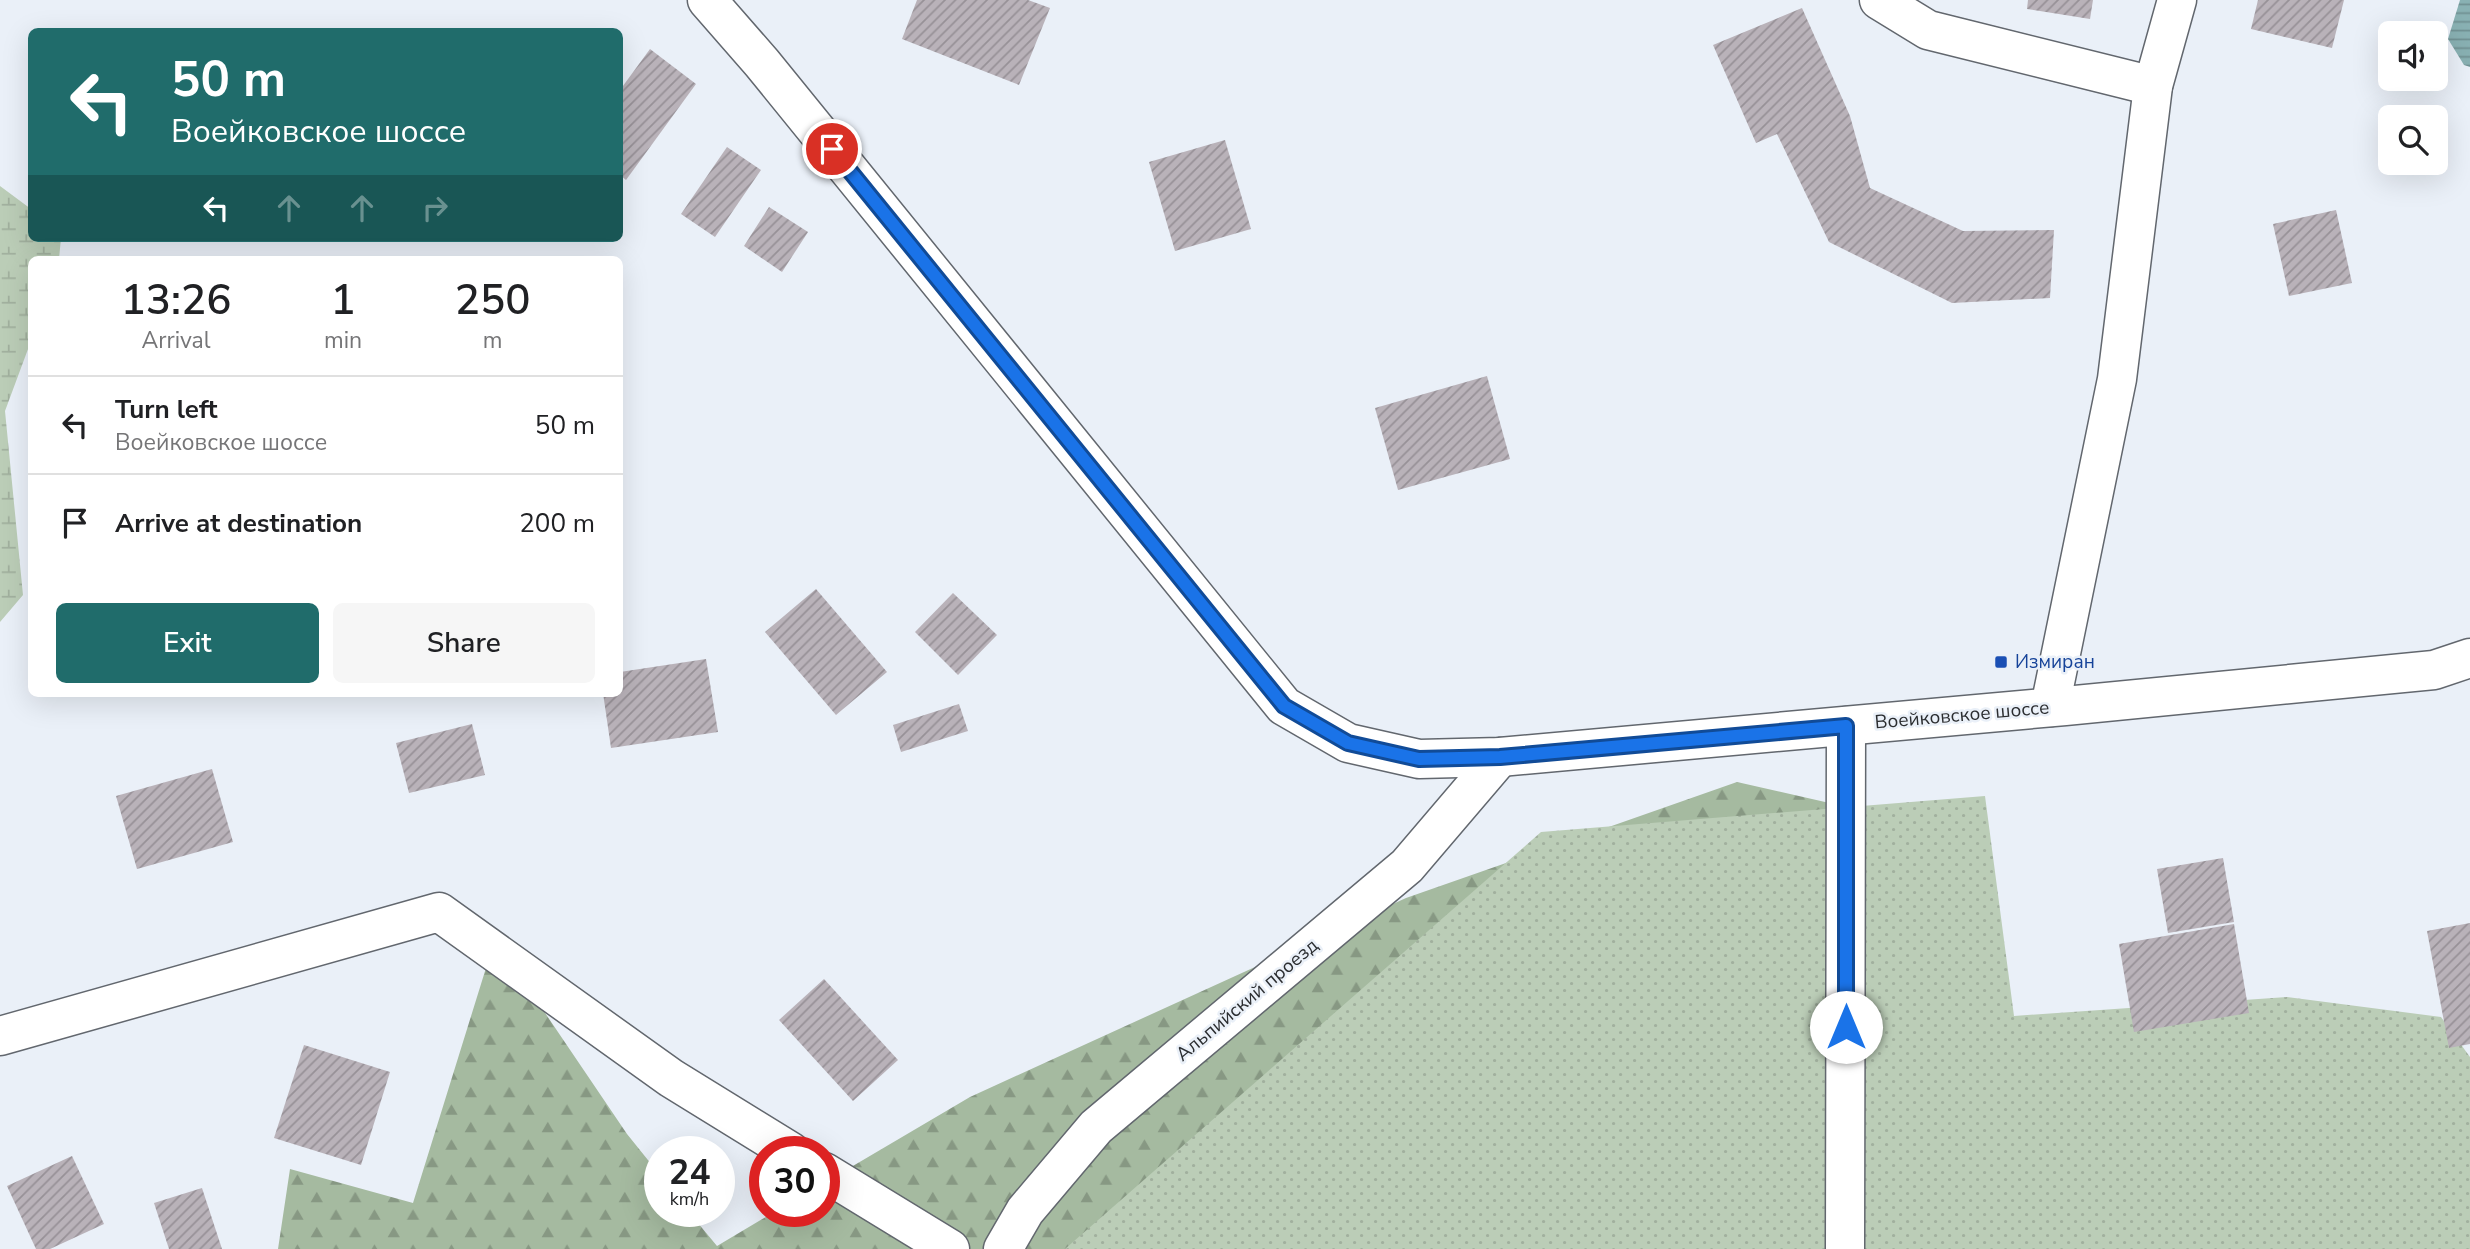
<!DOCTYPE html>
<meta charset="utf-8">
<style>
:root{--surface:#fff;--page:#f6f6f6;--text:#202124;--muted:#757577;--line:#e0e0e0;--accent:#206c6b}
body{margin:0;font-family:"Nunito Sans",sans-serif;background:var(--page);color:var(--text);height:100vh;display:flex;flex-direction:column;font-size:26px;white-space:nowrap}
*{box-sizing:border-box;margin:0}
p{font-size:23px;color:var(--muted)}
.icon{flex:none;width:38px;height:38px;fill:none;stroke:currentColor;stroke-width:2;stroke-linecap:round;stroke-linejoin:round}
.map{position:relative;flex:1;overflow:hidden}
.drawer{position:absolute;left:28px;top:256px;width:595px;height:441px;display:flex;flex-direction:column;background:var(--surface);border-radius:10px;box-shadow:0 7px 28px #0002}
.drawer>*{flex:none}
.top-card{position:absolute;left:28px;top:28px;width:595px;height:214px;border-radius:10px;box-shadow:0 7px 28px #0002;background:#206c6b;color:#fff;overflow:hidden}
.controls{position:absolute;left:2378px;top:21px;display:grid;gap:14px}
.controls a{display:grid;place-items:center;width:70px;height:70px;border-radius:10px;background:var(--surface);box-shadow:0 7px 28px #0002;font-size:35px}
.speed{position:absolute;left:644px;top:1136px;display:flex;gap:14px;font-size:35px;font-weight:700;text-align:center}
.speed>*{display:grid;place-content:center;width:91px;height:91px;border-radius:50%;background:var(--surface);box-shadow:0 7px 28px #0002;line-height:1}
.speed small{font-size:18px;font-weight:400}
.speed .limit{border:10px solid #d22;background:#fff;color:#111}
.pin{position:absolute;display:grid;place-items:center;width:60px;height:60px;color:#fff;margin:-30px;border:4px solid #fff;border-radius:50%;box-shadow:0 2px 7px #0007}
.me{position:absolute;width:77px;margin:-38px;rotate:0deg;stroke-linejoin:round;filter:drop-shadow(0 0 5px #0008)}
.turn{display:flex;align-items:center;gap:24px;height:147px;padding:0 28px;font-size:32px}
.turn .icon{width:91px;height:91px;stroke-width:2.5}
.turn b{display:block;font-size:49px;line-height:60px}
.lanes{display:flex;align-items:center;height:66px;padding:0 28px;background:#0003;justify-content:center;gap:35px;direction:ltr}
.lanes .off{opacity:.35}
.eta{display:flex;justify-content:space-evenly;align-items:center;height:119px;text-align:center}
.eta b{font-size:42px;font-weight:600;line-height:49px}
.button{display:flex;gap:14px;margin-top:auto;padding:14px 28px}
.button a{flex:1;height:80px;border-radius:10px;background:var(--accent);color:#fff;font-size:28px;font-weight:600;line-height:80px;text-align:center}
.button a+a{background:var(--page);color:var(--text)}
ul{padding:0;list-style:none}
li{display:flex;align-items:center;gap:21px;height:98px;padding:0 28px;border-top:2px solid var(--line)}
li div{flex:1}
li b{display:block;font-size:26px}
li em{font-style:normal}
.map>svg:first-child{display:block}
</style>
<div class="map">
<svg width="2470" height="1249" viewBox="0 0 2470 1249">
<defs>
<pattern id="forest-firs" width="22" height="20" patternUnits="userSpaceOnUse" patternTransform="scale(1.75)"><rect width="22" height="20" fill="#a5baa0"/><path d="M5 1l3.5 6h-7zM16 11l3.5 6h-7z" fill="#879883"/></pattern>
<pattern id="wetland-marsh" width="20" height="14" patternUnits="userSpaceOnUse" patternTransform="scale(1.75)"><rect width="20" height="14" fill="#bbcdb7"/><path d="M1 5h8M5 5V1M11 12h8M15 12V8" fill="none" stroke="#a1b09e"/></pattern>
<pattern id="park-dots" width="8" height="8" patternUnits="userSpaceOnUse" patternTransform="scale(1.75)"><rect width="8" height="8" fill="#bbcdb7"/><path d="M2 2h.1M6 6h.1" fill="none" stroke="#a1b09e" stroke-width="1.8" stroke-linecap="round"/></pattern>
<pattern id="water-rules" width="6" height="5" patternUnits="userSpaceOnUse" patternTransform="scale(1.75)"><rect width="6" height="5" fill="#89b1b3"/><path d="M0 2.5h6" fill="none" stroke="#709092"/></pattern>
<pattern id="building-hatch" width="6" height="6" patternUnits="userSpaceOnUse" patternTransform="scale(1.75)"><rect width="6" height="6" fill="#b9b2b9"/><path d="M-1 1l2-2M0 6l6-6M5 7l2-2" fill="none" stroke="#979197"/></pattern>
</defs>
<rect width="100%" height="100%" fill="#eaf0f8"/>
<path fill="url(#forest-firs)" d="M1737,782L1847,807L2025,1249H278L290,1169L413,1203L495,939L627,1134L660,1175V1211H688L717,1246L776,1211H824V1183L970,1097L1406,898Z"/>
<path fill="url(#wetland-marsh)" d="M0,186L31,209L32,238H61L59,259H32L31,341L5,411L23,595L0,622Z"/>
<path fill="url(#park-dots)" d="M1985,796L2014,1016L2287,997L2441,1017L2470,1057V1249H1065L1541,832Z"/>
<path fill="url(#water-rules)" d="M2460,0H2470V67L2464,65L2448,39Z"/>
<g fill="url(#building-hatch)">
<path d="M917,0H1028L1050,8L1019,85L902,39Z"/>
<path d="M2028,0H2093L2090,19L2027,9Z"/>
<path d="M2258,0H2344L2332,48L2251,29Z"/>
<path d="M1802,8L1850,116L1870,188L1963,231L2054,230L2050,298L1952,303L1829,242L1777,134L1756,143L1713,45Z"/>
<path d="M650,49L696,84L626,180L620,175V90Z"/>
<path d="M1225,140L1251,229L1175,251L1149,162Z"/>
<path d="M727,147L761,170L715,237L681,214Z"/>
<path d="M769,207L808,232L782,272L744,246Z"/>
<path d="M2336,210L2352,283L2289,296L2273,224Z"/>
<path d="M1487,376L1510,459L1398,490L1375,408Z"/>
<path d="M816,589L887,672L836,715L765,632Z"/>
<path d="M953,593L997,635L958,675L915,632Z"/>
<path d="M706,659L718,732L611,748L603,693H620V672Z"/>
<path d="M959,704L968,731L901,752L893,725Z"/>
<path d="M472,724L485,775L409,793L396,743Z"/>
<path d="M212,769L233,842L137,869L116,796Z"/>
<path d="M2223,858L2234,922L2168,933L2157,869Z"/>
<path d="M2470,923V1044L2449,1048L2427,931Z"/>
<path d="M2234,924L2249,1013L2134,1032L2119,944Z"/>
<path d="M824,979L898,1060L853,1101L779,1020Z"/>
<path d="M304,1045L390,1072L361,1165L274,1138Z"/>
<path d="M72,1156L104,1224L50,1249H36L7,1186Z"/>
<path d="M202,1188L222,1249H169L154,1203Z"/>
</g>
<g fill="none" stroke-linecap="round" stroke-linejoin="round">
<g stroke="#62676e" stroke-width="41">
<g id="minor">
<path d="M707,0L762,63L1284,706L1348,743L1419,759L1500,757L2065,706L2434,670L2470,658"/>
<path d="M1879,0L1928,30L2153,86"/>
<path d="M2050,707L2117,379L2153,86L2177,0"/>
<path d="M0,1036L439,912L671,1078L791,1152"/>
<path d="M824,1172L950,1249"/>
<path d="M1003,1249L1025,1211L1096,1127L1407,866L1500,757"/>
<path d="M1845,1249L1846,726"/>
</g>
</g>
<use href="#minor" stroke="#fff" stroke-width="38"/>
</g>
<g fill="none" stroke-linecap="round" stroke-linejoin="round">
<g stroke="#114b97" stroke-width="18">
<path id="route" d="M832,149L1284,706L1348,743L1419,759L1500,757L1846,726V1027"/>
</g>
<use href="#route" stroke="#1a73e8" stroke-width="12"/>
</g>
<rect fill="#1a4fb4" stroke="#eaf0f8" stroke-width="2.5" x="1994" y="655" width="14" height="14" rx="3.5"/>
<g text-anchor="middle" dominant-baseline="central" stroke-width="5" stroke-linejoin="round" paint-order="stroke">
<g font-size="19" fill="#164399" stroke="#eaf0f8" text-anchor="start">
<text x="2015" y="662">Измиран</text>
</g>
<g font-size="19" fill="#2b2d30" stroke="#eaf0f8">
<text transform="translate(1962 715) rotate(-5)">Воейковское шоссе</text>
<text transform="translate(1247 1000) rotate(-40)">Альпийский проезд</text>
</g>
</g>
</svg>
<div class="controls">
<a><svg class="icon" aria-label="sound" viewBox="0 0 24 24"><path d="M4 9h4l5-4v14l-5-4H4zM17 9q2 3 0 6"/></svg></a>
<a><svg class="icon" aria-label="search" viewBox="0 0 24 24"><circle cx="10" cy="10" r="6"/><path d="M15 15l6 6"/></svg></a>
</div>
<div class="speed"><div>24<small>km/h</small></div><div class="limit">30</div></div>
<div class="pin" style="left:832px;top:149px;background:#d93025"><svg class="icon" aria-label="arrive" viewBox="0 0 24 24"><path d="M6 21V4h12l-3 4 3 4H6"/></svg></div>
<svg class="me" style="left:1846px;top:1027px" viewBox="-20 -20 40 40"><circle r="19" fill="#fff"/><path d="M0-13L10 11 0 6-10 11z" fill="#1a73e8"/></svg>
<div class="top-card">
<div class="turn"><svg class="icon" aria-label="left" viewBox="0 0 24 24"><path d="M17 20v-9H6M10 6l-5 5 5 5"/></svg><div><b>50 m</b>Воейковское шоссе</div></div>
<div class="lanes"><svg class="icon" aria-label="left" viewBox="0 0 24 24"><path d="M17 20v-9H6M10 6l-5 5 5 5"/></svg><svg class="icon off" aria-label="ahead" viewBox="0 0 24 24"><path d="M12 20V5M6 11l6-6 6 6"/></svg><svg class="icon off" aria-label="ahead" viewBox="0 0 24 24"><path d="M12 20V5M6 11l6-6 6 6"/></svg><svg class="icon off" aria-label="right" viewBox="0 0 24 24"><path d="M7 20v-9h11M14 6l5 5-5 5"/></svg></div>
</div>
<section class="drawer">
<div class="eta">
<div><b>13:26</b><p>Arrival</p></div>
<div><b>1</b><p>min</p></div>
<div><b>250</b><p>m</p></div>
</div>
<ul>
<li><svg class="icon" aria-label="left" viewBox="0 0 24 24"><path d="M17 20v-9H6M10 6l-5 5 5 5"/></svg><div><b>Turn left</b><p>Воейковское шоссе</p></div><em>50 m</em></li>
<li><svg class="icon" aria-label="arrive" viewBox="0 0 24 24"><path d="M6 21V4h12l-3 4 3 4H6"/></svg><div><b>Arrive at destination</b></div><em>200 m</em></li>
</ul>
<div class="button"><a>Exit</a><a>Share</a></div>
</section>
</div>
